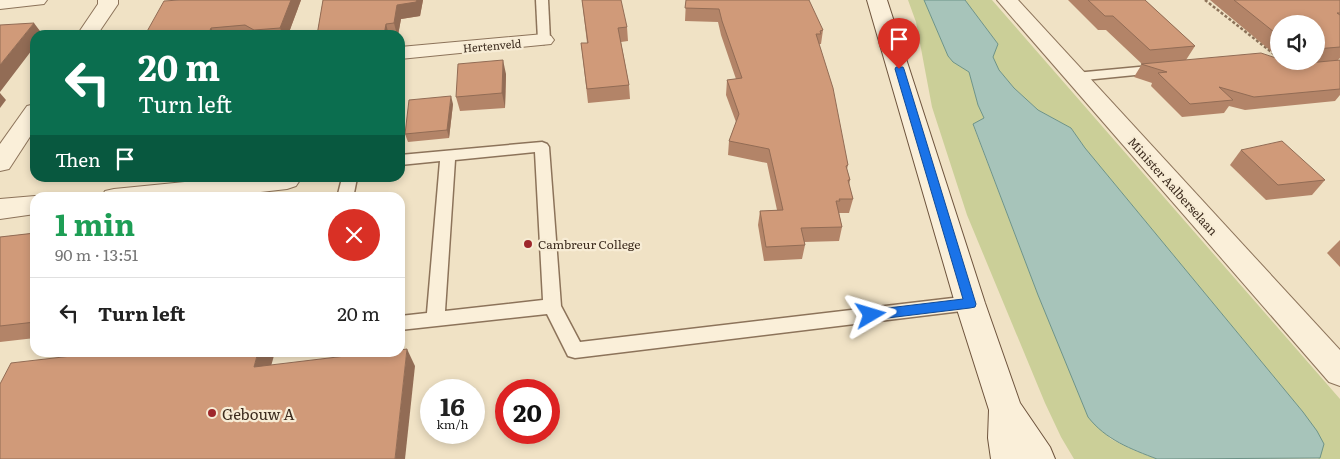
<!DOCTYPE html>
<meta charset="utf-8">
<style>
:root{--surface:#fff;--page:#f6f6f6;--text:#222;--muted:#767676;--line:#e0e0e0}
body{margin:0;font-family:Literata,serif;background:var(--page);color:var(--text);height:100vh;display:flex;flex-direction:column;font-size:19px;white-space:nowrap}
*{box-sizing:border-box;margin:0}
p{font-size:16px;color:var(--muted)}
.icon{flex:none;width:28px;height:28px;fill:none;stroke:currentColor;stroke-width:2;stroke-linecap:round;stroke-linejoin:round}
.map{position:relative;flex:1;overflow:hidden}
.drawer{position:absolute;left:30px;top:192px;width:375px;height:165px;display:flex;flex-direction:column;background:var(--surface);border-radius:15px;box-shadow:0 2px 8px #0003}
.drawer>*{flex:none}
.guide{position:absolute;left:30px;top:30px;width:375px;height:152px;border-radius:15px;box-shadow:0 2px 8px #0003;background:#0b6e4f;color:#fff;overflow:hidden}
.buttons{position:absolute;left:1270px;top:15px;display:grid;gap:10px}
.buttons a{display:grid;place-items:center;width:55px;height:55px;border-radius:50%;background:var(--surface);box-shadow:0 2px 8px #0003;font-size:25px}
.speed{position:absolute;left:420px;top:379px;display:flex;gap:10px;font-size:25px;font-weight:700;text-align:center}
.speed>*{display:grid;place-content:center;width:65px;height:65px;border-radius:50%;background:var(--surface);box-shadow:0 2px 8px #0003;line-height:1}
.speed small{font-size:12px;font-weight:400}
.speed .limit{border:8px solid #d22;background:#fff;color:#111}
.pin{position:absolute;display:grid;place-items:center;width:42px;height:42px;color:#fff;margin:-51px -21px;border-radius:50% 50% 50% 0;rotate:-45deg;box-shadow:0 0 5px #0007}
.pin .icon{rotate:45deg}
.me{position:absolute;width:55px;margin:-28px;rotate:83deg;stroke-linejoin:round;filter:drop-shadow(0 0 4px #0008)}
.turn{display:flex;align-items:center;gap:18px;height:105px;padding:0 25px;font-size:22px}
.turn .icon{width:65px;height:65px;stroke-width:2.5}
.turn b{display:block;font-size:35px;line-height:42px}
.then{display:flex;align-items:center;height:48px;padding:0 25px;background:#0003;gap:10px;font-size:19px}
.round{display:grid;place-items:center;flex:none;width:52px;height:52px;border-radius:26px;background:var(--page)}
.overview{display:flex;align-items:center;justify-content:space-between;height:85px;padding:0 25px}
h1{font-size:30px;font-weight:700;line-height:38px;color:#1e9e55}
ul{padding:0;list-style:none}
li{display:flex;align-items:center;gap:15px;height:70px;padding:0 25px;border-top:1px solid var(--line)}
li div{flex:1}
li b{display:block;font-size:19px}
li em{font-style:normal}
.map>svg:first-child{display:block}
</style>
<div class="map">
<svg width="1340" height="459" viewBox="0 0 1340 459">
<rect width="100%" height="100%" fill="#f0e2c5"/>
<g fill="#cbcf98">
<path d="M908,0H924L948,56L953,62L969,72L978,105L984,118L973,125L1038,295L1088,417L1111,439L1133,450L1157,459H1074L1061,437L1045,403L967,215L932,107L916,22Z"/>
<path d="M965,0H992L1340,399V459H1318L1320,457L1303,412L1085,148L1071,128L1038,110L1014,88L999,70L992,57L998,44Z"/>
</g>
<path fill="#a7c4ba" stroke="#6d9388" d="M924,0H965L998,44L993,57L999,70L1014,88L1038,110L1071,128L1085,148L1303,412L1317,431L1324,444L1320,458L1157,459C1131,449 1106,440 1088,417L1038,295L973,124L984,118L978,105L969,72L953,62L948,56Z"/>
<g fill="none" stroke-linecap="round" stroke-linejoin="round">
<g stroke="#8c735a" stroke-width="3">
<g id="lane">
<path d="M536,0H548L550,40L544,44L538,40Z"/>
<path d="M1160,65L1166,69L1165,72L1075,81L1068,77L1075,73Z"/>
<path d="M542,142L547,144L549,147L561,306L580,342L970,296L976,298L979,303L976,308L970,310L575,358L568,356L547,314L400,330V316L427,313L440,161L400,165V155ZM535,152L543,300L445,311L455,160Z"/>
<path d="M342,178H357L353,198H337Z"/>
</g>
</g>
<g stroke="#8c735a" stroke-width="2">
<g id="street">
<path d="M0,0H47L44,4L0,9Z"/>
<path d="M98,0H118V4L97,35H77L98,4Z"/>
<path d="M997,0H1018L1340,350V386L1329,382Z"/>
<path d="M544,34L551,36L554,40L551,44L400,59V47Z"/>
<path d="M35,104V129L9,169L0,171V144L27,106Z"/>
<path d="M225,178H298L300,180L296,186L287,189L206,198H101L105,191L114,189Z"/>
<path d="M35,196L42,198H35V214L0,219V199Z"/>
</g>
</g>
<g stroke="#6e543d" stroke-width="2">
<path id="secondary" d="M867,0H887L985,303L1020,403L1050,447L1055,459H991L988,438L989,410L955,303Z"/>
</g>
<path stroke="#8c735a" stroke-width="2.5" stroke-dasharray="3 2" stroke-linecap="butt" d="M1205,0L1279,58"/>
<use href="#lane" fill="#faefd9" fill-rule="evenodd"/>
<use href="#street" fill="#faefd9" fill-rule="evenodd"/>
<use href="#secondary" fill="#faefd9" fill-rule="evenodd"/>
</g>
<g fill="#b38468">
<path d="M179,0H301L288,35H145Z"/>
<path d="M323,0H423L420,16L401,19L398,35H317Z"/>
<path d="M582,0L627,27L628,41L621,42L629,85L630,99L588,103L581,43H587Z"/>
<path d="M686,0L823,30L821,44H819L848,165L847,169L850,180L849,185L853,199L849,213H839L842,227L839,241L804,242L805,245L802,259L764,261L758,225L760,211L777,210L767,163L728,155L729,141L736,122L726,95L727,80L736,79L721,35L718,22L685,21Z"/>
<path d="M1068,0H1145L1195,46L1186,60L1279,61H1316V24H1279V58L1210,0H1340V58L1338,60H1340V95L1335,101L1245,110L1229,106L1224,113L1182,117L1151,86L1152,83L1134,77L1142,64L1106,30H1098Z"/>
<path d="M506,74L505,108L460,111L456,97Z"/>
<path d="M453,104L449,138L408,142L405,134Z"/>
<path d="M1241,150L1325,180L1312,195L1266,200L1230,165Z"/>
<path d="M35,233V338L0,342V237Z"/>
<path d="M1340,240V267L1327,253Z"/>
</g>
<g fill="#926c55">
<path d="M291,0H301L288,35H283L280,28Z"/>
<path d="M417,0H423L420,16L401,19L398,35H397L394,23L397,5Z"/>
<path d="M34,23L43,35H35V46L0,92V65Z"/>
<path d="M386,24L389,35H384Z"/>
<path d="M211,28L215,35H208Z"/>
<path d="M503,60L506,74L505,108L502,93Z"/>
<path d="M0,93L6,100L0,108Z"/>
<path d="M451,96L453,104L449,138L447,130Z"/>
<path d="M407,349L415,366L405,459H395Z"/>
<path d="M258,352H275L266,384L254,367Z"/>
</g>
<g fill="#d09a79" stroke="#926c55">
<path d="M179,0H291L280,28L254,30L245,25L211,28L208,35H145L164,1Z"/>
<path d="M323,0H417L416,2L397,5L394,23L386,24L384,35H317Z"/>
<path d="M582,0H621L627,27L618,28L629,85L587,89L581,43H588Z"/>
<path d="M686,0H809L823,30L820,31L821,34H816L833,88L848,165L846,166L850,180H848L853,199H839L840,201H836L842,227L801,228L805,245L766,247L760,211L783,210L769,149L729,141L739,114L727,80L742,78L722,21L719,9L685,8Z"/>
<path d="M1088,0H1145L1195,46L1150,50L1113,16H1105Z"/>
<path d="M1234,0H1340V13H1337L1340,15V47L1316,49V24H1279V36Z"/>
<path d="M34,23L0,65V25Z"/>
<path d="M1261,53L1279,59V61H1288L1297,64L1340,60V89L1254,97L1219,87L1233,100L1190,104L1158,73L1167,72L1141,64Z"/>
<path d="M503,60L502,93L456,97L458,64Z"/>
<path d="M451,96L447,130L405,134L409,100Z"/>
<path d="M1282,141L1325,180L1278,185L1241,150Z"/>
<path d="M35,233V322L0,326V237Z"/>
<path d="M407,349L395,459H0V384L11,363L106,352H258L254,367L379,352H400V350Z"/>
</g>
<path fill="#1a73e8" stroke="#114b97" d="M896,67H903L904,69L976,304L975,307L970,308L871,320L867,319L865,315L867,312L871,310L963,299L895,69Z"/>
<g fill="#9e272c" stroke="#f7ecd5" stroke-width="2">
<circle cx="528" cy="244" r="5"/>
<circle cx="212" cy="413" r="5"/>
</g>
<g text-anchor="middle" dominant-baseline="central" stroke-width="4.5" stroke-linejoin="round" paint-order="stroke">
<g font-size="11" fill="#3c2b1e" stroke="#f7ecd5">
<text transform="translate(492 45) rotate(-5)">Hertenveld</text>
</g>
<g font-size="12" fill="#3c2b1e" stroke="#f7ecd5">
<text transform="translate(1173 186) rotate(48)">Minister Aalberselaan</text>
</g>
<g font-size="12" fill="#3c2b1e" stroke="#f7ecd5" text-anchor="start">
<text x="538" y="244">Cambreur College</text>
</g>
<g font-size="15" fill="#3c2b1e" stroke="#f7ecd5" text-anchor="start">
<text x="222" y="413">Gebouw A</text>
</g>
</g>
</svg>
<div class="buttons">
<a><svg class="icon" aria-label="sound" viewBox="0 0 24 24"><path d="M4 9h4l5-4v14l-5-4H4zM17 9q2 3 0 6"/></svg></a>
</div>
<div class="speed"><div>16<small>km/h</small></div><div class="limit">20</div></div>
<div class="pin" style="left:899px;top:69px;background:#d93025"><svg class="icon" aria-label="arrive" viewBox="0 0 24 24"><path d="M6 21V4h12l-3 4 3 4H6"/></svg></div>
<svg class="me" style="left:871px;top:315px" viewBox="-20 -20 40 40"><path d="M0-17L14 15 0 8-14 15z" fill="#1a73e8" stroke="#fff" stroke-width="4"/></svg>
<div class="guide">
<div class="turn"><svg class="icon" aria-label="left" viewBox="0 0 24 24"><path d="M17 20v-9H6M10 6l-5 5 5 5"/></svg><div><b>20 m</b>Turn left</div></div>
<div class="then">Then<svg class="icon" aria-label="arrive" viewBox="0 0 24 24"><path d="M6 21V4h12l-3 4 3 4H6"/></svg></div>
</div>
<section class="drawer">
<div class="overview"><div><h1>1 min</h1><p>90 m · 13:51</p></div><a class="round" style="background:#d93025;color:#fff"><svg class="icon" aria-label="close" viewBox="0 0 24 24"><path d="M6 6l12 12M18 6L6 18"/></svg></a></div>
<ul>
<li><svg class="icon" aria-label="left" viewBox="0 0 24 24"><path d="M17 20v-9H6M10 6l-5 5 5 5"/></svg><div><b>Turn left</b></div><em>20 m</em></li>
</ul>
</section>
</div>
